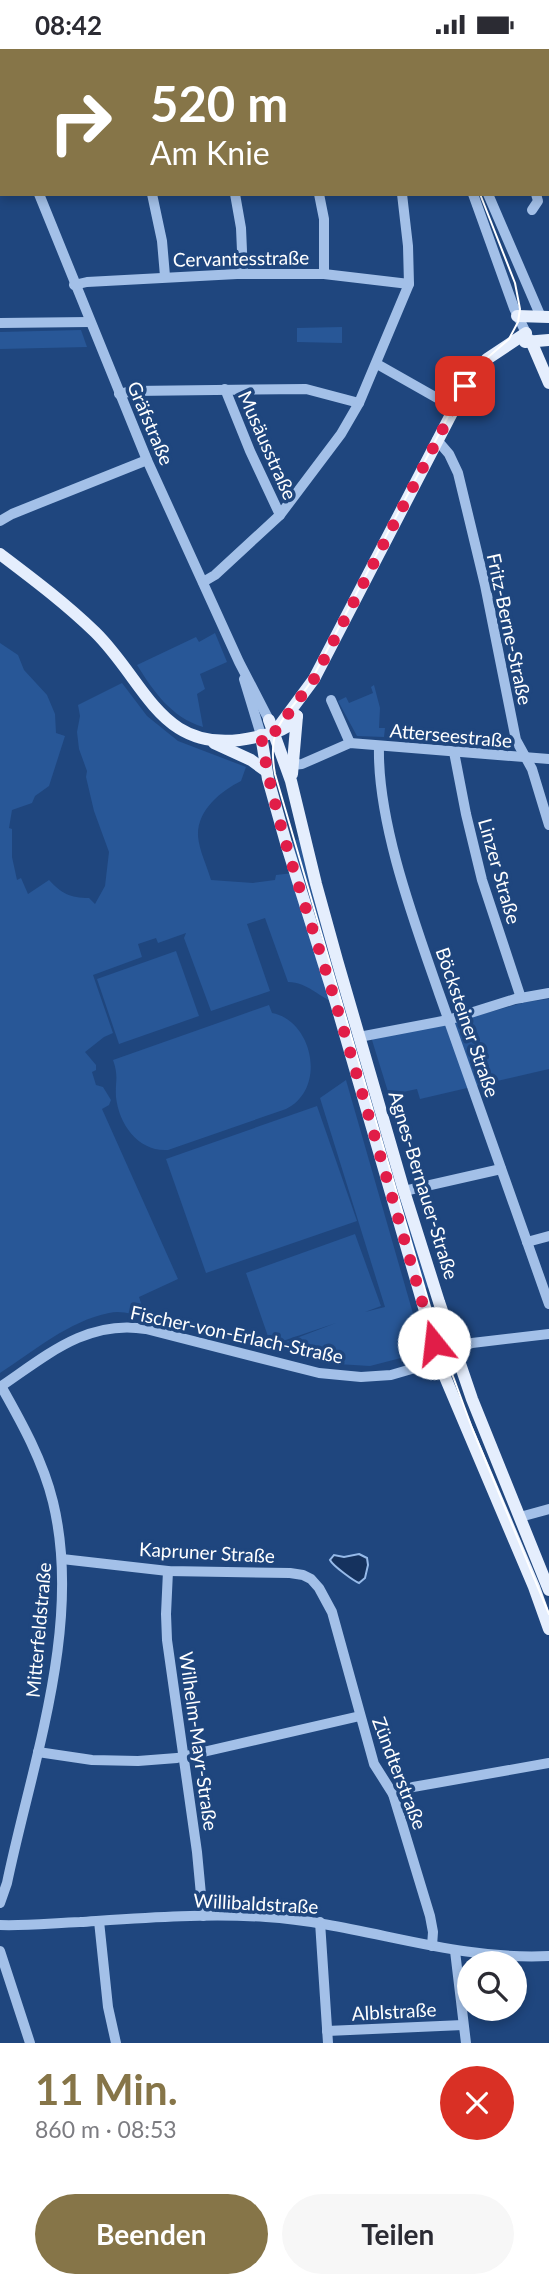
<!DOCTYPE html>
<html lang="de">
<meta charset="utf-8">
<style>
:root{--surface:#fff;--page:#f7f7f7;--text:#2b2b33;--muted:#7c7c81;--accent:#867548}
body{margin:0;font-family:Lato,sans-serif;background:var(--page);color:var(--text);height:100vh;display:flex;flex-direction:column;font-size:26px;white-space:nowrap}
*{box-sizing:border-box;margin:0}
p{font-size:23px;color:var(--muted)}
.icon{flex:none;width:38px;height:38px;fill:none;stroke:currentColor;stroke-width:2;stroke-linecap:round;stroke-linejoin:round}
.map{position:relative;height:1994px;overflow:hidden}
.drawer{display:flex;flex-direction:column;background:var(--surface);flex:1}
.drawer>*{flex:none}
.banner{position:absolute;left:0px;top:0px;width:550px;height:147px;box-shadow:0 4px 10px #0003;background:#867548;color:#fff;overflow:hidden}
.controls{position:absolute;left:457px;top:1902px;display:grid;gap:14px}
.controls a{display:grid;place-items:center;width:70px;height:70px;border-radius:50%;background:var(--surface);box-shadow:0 4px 10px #0003;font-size:35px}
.pin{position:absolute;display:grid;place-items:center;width:60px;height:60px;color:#fff;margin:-30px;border-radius:14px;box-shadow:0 4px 10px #0006}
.me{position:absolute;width:77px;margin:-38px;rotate:344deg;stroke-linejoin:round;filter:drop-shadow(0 0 5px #0008)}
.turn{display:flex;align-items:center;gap:24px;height:147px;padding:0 35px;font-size:32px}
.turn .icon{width:91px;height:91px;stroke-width:2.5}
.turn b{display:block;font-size:49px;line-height:60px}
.round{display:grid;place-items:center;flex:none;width:74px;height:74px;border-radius:37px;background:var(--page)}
.head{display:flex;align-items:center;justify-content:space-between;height:119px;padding:0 35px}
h1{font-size:42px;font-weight:700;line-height:52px;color:var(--accent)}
.action{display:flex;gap:14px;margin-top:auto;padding:14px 35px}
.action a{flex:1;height:80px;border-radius:42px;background:var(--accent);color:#fff;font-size:28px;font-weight:700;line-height:80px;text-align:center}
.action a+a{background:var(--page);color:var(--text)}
.status{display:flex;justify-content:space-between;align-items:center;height:49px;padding:0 35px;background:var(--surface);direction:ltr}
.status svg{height:19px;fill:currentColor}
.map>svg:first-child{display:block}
</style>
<div class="status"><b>08:42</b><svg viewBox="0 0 49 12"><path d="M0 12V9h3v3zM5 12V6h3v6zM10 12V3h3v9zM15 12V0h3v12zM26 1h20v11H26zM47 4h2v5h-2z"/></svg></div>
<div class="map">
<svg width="549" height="1994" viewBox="0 0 549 1994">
<rect width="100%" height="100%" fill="#1f467e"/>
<g fill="#285797">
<path d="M342,278V294L297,293V279Z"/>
<path d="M81,281L87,298L0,300V283Z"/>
<path d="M215,584L227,613L200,625L205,640L197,645L203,678C171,668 154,643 137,616L196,588L199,593Z"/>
<path d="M0,594L18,606L24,621L47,646L55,665L56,684L65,687L49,737L35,747L32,754L12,761L9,779L12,780V808L17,831L21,829L28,845L49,831C61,844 70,849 89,849L95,855L105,837L109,803L94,762L86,728L87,722L79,700L77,683L80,667L78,656L122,634L147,667L178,692L246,718L241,732C221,742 197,761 198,787C199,801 207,817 211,831L253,834L275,831L276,826L293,824L334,953C315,946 309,934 288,933L265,869L247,875L270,942L211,962L184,889L186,884L158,894L156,889L138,895L142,908L93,926L113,984L104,988L85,1003L96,1016V1021L92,1023L96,1036L103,1038L111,1051L109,1056L102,1060L178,1230L139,1248L146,1269C134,1266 122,1261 109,1264C69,1272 34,1302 0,1324Z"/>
<path d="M374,636L380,659L379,679H385L384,688L357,687L338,652L346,648L349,654L373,644L371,638Z"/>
<path d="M302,789L432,1237L422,1240L289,793Z"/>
<path d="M176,902L199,967L119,995L97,930Z"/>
<path d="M549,950V1020L420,1050L417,1040L389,1046L372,991L373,988L450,974L526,953Z"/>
<path d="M269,956L272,964C312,971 328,1039 286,1060L168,1101C139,1103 119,1076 116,1048C115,1032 119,1028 113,1011Z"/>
<path d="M346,1031L424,1303L370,1317L337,1315L273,1298L336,1274L271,1296L246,1224L355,1185L381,1257L365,1263L385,1258L320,1049Z"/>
<path d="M317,1057L357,1172L206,1224L166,1110Z"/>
</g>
<path fill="#15325e" stroke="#96bae9" stroke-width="2" d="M359,1505L367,1509L368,1516L365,1529L359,1534C354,1532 333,1517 330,1511L334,1506L344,1508Z"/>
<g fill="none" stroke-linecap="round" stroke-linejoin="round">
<g stroke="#a3c0e8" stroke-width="10">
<path d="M95,0L96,2"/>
<path d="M182,0L183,2"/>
<path d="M267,0L268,2"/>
<path d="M355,0L356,2"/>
<path d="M435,0V2"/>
<path d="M448,0V2"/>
<path d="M531,0V2"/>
<path d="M547,2V0"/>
<path d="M548,44H549"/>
<path d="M0,49L2,53"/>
<path d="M548,79H549"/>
<path d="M0,101L2,100"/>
<path d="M39,145L147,411L239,613L269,671"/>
<path d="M152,145L162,192L165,227"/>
<path d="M235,145L241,179L243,225"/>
<path d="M319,145L324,170V225"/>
<path d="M473,145L514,259L528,288"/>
<path d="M488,145L541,268"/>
<path d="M532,161L538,152L536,145"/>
<path d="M74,236L87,233L237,225H324L409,235"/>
<path d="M0,274L90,273"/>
<path d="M377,315L437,349"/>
<path d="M225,340L250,402L280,466"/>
<path d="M119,345L133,342L306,340L359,354"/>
<path d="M437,391L449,405L458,424L485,536L516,691L532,720L549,776"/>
<path d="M0,472L12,465L147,411"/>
<path d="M203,533L215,526L280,466L341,385L359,354L409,235L408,197L402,145"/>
<path d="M244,630L261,686"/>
<path d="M331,651L350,694"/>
<path d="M379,697C377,773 414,872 439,944C475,1048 513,1151 549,1255"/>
<path d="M454,703L466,765L482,831L521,949"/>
<path d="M292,716L302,715L350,694L549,710"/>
<path d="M359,988L448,971L515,950L549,944"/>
<path d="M404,1142L501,1120"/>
<path d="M527,1193L549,1187"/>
<path d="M0,1338C46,1307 87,1270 146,1280L319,1324L361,1328L391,1326L415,1319L472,1294L549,1285"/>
<path d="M520,1468L549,1460"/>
<path d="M62,1510L168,1522L290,1524L303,1526L311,1530L319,1539L332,1563L374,1715L393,1745L430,1867L433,1883L432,1897"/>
<path d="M168,1522L166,1565L167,1591L197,1803L203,1867"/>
<path d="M38,1703L92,1711L138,1712L177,1709L360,1667"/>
<path d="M393,1745L413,1738L549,1714"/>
<path d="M0,1854L7,1834C32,1714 83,1576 53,1453C43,1412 22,1374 1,1337"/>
<path d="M99,1872L108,1958L116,1994"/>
<path d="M320,1873L328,1994"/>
<path d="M0,1876C26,1877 53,1874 80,1873C141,1869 204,1864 266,1868C361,1874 452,1912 549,1907"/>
<path d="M0,1902L30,1994"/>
<path d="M455,1902L466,1994"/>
<path d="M327,1982L463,1976"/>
</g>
<g stroke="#e5eefd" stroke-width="12">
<path d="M517,267L549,268"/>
<path d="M531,292L549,334"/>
<path d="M525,293L549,291"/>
<path d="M0,505C33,530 65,554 95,583C148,635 161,710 256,688C272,684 287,683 297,667"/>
<path d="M269,671L291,732L316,835L337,911L404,1142L439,1253L472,1350L549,1541"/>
<path d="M274,684L314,630L470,329L487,310L526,284"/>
<path d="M261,686L268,730L286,794L336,954L442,1321L534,1538L549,1580"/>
<path d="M214,694L251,711L266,722"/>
<path d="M292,725L297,667"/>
</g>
<g stroke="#fff" stroke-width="2">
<path d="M440,0L441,2"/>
<path d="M480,145L515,234L520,260L518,273L509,290L471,323L310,634C286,670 266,676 275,725L440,1292L472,1379L549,1565"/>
</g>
</g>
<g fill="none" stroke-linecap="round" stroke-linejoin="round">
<path stroke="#e11d48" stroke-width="12" stroke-dasharray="0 21.6" d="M434,1294C401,1180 369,1066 335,952C309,864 275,777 261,686L274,684L314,630L465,337"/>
</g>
<g text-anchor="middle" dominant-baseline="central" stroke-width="7" stroke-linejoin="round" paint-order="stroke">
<g font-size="19" fill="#fff" stroke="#1f467e">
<text transform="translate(241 209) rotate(-1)">Cervantesstraße</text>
<text transform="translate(151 374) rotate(67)">Gräfstraße</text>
<text transform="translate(268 396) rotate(66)">Musäusstraße</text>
<text transform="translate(510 580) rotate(78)">Fritz-Berne-Straße</text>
<text transform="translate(451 686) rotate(5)">Atterseestraße</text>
<text transform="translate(500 822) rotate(74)">Linzer Straße</text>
<text transform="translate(468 973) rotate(71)">Böcksteiner Straße</text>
<text transform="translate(424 1136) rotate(73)">Agnes-Bernauer-Straße</text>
<text transform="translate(237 1285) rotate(12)">Fischer-von-Erlach-Straße</text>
<text transform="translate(207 1503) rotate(3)">Kapruner Straße</text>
<text transform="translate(38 1581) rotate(-85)">Mitterfeldstraße</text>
<text transform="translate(199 1692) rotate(82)">Wilhelm-Mayr-Straße</text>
<text transform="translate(400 1724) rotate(69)">Zündterstraße</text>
<text transform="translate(256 1854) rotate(3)">Willibaldstraße</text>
<text transform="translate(394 1962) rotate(-3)">Alblstraße</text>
</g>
</g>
</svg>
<div class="controls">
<a><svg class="icon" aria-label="search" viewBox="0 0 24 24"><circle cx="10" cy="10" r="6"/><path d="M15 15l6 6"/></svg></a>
</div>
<div class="pin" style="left:465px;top:337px;background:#d93025"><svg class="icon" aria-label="arrive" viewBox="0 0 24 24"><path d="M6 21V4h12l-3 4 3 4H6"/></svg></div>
<svg class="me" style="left:434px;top:1294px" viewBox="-20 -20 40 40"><circle r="19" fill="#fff"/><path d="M0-13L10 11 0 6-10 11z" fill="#e11d48"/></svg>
<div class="banner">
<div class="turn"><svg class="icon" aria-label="right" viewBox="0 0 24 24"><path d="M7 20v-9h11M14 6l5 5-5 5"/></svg><div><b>520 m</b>Am Knie</div></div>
</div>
</div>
<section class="drawer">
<div class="head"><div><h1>11 Min.</h1><p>860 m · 08:53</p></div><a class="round" style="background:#d93025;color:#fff"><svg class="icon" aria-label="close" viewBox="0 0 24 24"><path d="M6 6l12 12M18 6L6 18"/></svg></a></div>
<div class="action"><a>Beenden</a><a>Teilen</a></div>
</section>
